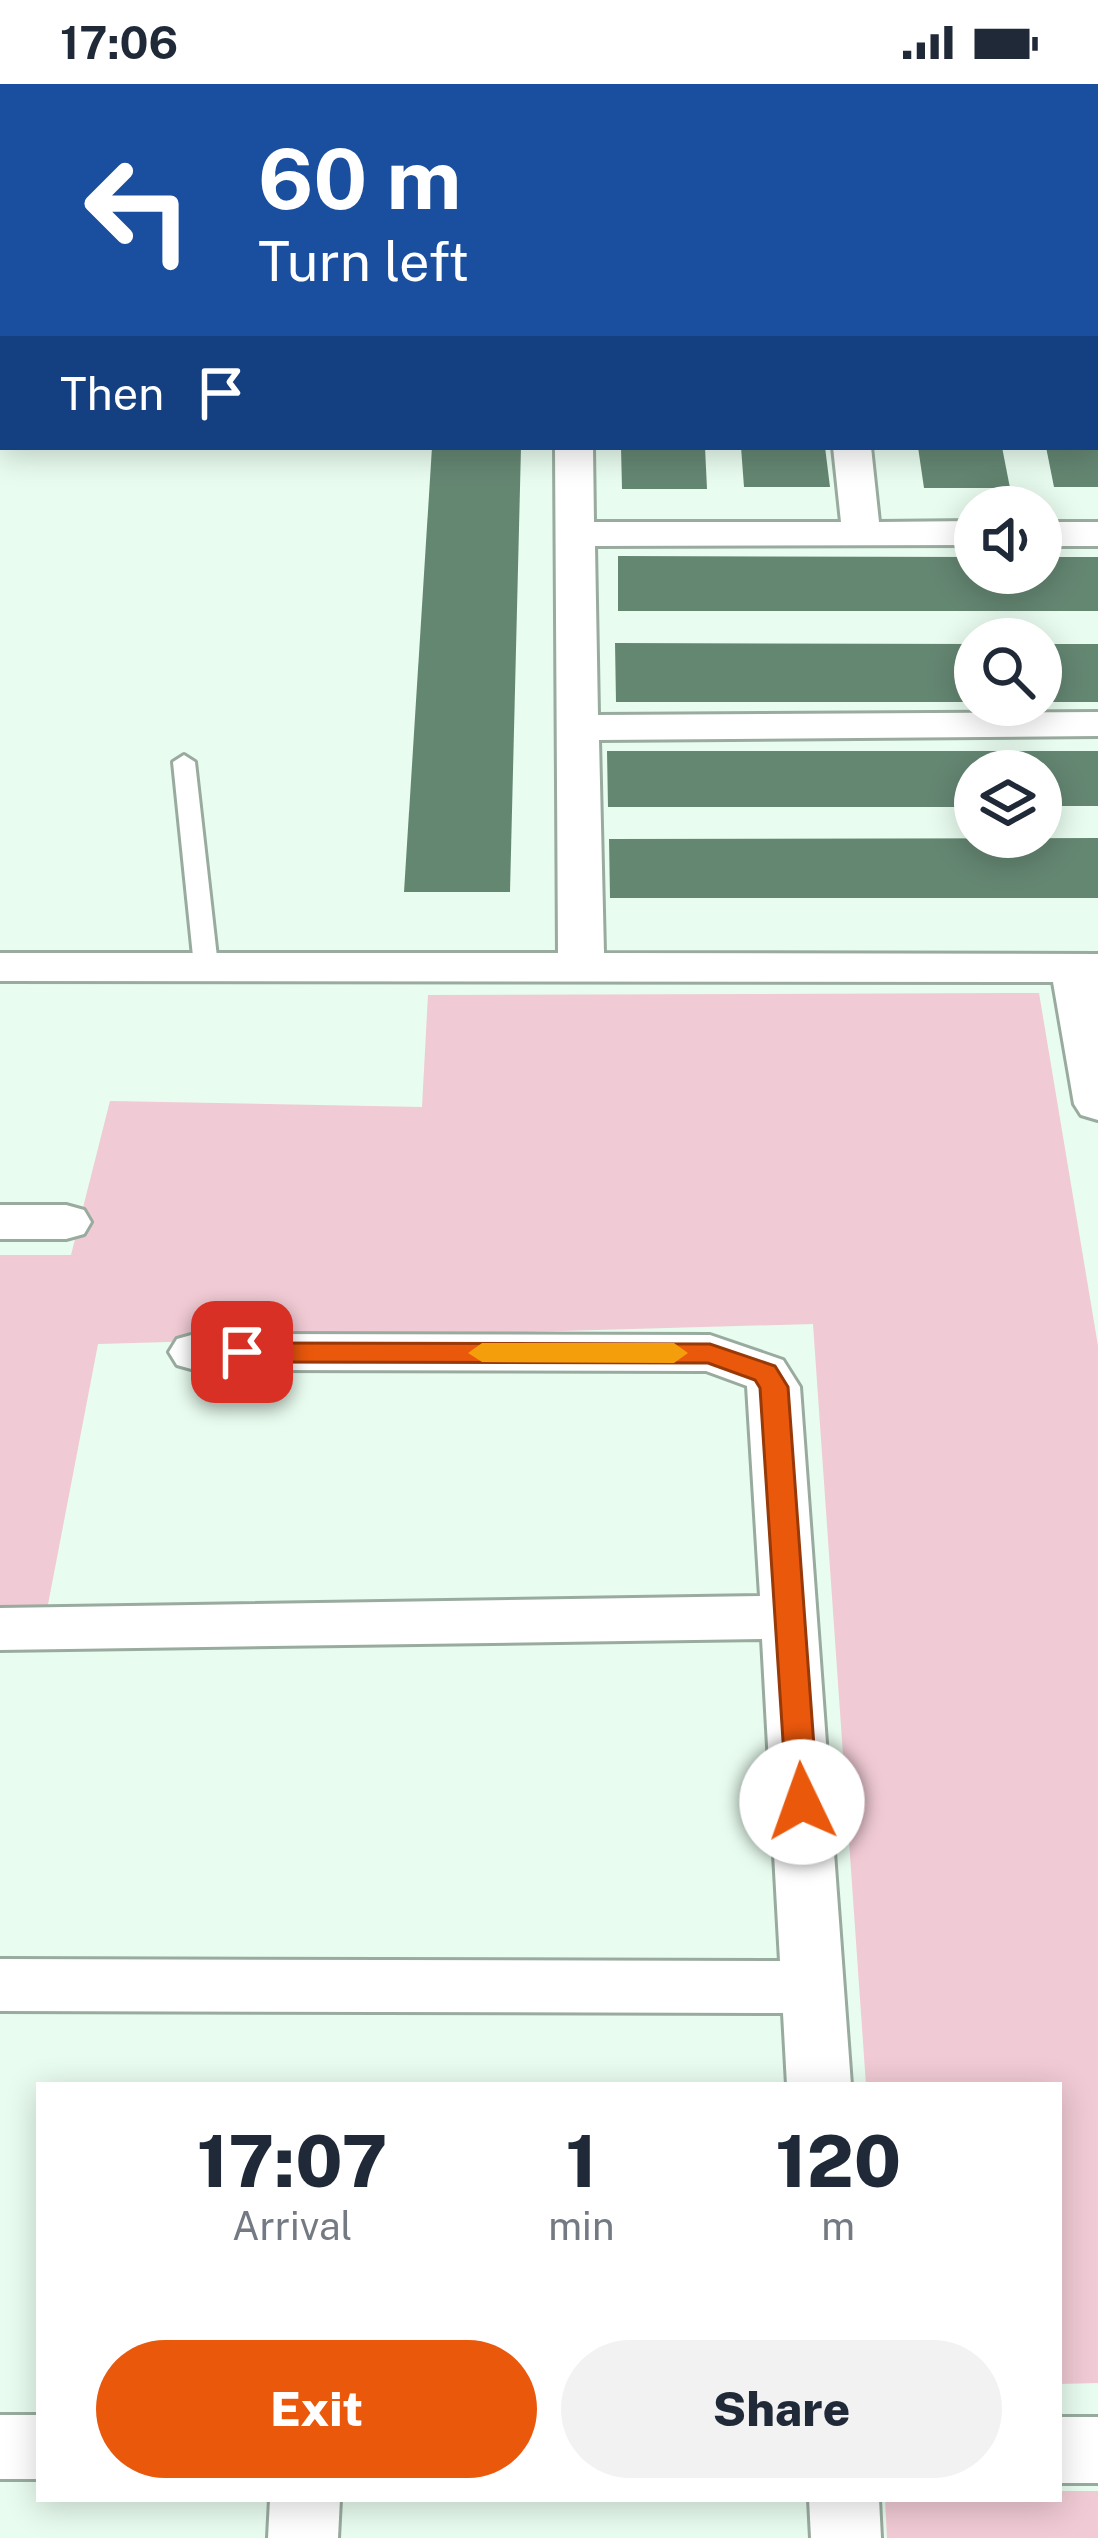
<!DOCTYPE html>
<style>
:root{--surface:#fff;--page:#f2f2f3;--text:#1f2937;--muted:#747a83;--accent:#ea580c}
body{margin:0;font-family:"Public Sans",sans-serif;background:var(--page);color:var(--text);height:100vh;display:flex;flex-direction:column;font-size:45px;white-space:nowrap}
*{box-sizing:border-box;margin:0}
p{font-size:39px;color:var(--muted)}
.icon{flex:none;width:66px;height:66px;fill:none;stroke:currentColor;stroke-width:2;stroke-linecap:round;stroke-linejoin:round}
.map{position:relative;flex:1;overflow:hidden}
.details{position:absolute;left:36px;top:1998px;width:1026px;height:420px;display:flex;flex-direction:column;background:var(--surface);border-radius:0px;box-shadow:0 6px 30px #0003}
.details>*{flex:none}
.banner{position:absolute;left:0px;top:0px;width:1098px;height:366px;box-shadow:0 6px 30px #0003;background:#1a4fa0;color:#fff;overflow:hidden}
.fabs{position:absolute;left:954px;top:402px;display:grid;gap:24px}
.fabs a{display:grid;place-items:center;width:108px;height:108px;border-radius:50%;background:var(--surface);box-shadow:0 6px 30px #0003;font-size:60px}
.pin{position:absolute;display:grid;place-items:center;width:102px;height:102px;color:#fff;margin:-51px;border-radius:24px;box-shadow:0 6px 18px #0006}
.me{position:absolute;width:132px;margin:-66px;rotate:357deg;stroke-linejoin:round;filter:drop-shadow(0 0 9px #0008)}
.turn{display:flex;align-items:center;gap:42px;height:252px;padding:0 60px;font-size:54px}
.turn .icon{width:156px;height:156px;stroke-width:2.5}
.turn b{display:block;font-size:84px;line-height:102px}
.then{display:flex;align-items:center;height:114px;padding:0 60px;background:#0003;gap:24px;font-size:45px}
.eta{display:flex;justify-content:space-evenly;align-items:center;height:204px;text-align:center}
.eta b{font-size:72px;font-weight:800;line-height:84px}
.cta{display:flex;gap:24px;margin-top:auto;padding:24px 60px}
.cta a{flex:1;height:138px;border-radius:72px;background:var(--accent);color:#fff;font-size:48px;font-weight:800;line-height:138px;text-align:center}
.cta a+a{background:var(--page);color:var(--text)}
.status{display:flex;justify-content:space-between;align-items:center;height:84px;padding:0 60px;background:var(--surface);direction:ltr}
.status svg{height:33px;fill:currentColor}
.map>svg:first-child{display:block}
</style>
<div class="status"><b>17:06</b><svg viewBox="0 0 49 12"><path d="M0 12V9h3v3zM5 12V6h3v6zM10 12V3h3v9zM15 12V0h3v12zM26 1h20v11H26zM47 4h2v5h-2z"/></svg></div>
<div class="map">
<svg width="1098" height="2454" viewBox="0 0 1098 2454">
<rect width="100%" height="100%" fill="#e8fcef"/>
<g fill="#f0cad4">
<path d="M0,0H375L3,3L0,195Z"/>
<path d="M1039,909L1098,1262V2299L1059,2300V2001H866L813,1240L98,1260L40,1562L0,1560V1171H71L110,1017L422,1023L428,911Z"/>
<path d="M1059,2407H1098V2454H887L885,2415H1059Z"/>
</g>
<g fill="#648772">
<path d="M432,363H521L510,808H404Z"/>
<path d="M621,363H705L707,405H622Z"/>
<path d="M741,363H825L830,403H744Z"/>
<path d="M918,363H1002L1010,404H924Z"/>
<path d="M1046,363H1098V403H1054Z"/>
<path d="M618,472L975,473V489H1041V473H1098V527H618Z"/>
<path d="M615,559L975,560V618H616Z"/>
<rect x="1041" y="560" width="57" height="58"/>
<path d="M607,667H1098V722H1041V687H975V723H608Z"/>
<path d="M1098,754V814H610L609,755Z"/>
</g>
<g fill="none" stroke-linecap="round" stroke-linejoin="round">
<g stroke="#99ab9f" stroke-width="6">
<path id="service" d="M184,671L195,678L218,882L206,889L194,882L173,678Z"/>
</g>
<g stroke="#99ab9f" stroke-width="6">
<g id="minor">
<rect x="1095" y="26" width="3" height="20"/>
<rect x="1095" y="163" width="3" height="20"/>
<path d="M555,363H593L594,438H841L833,363H871L879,438L975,437V461L595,462L598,631L1098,628V652L599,656L604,869L1098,870V1036L1081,1031L1074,1020L1053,898L0,897V869H558Z"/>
<rect x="1041" y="438" width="57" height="24"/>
<path d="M0,1121H66L84,1126L91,1138L84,1150L66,1155H0Z"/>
<path d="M195,1250L710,1251L783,1276L800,1303L851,2001H787L783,1929L0,1927V1875L780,1877L762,1555L0,1566V1524L760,1512L747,1302L706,1287L195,1286L177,1281L169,1268L177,1255Z"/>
<rect x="0" y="2331" width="39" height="64"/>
<rect x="1059" y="2333" width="39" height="66"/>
<path d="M270,2415H340L338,2454H268Z"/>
<path d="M809,2415H879L881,2454H811Z"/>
</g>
</g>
<use href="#service" fill="#fff" fill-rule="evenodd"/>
<use href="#minor" fill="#fff" fill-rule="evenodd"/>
</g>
<path fill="#ea580c" stroke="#983908" stroke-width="3" d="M242,1259L710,1260L775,1282L788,1303L818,1718L814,1727L802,1730L791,1727L787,1718L760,1304L755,1296L708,1279L242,1278L228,1268Z"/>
<path fill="#f59e0b" d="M482,1259H674L688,1269L674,1279L482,1278L468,1269Z"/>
</svg>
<div class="fabs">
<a><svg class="icon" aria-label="sound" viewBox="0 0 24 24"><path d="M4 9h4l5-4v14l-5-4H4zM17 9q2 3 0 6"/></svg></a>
<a><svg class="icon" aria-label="search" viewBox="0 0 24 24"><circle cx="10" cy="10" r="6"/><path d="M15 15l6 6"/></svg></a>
<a><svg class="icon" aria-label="layers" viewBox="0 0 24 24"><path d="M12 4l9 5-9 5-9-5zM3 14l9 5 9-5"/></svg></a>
</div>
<div class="pin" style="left:242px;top:1268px;background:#d93025"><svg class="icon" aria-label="arrive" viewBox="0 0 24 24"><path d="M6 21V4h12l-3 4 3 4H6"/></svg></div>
<svg class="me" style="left:802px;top:1718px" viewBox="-20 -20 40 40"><circle r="19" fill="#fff"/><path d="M0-13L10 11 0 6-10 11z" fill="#ea580c"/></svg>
<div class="banner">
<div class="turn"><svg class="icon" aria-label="left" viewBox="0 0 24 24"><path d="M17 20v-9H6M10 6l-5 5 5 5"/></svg><div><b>60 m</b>Turn left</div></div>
<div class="then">Then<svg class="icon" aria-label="arrive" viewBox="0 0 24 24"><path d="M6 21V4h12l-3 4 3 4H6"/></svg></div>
</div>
<section class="details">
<div class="eta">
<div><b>17:07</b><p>Arrival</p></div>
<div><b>1</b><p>min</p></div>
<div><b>120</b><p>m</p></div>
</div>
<div class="cta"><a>Exit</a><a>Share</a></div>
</section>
</div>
